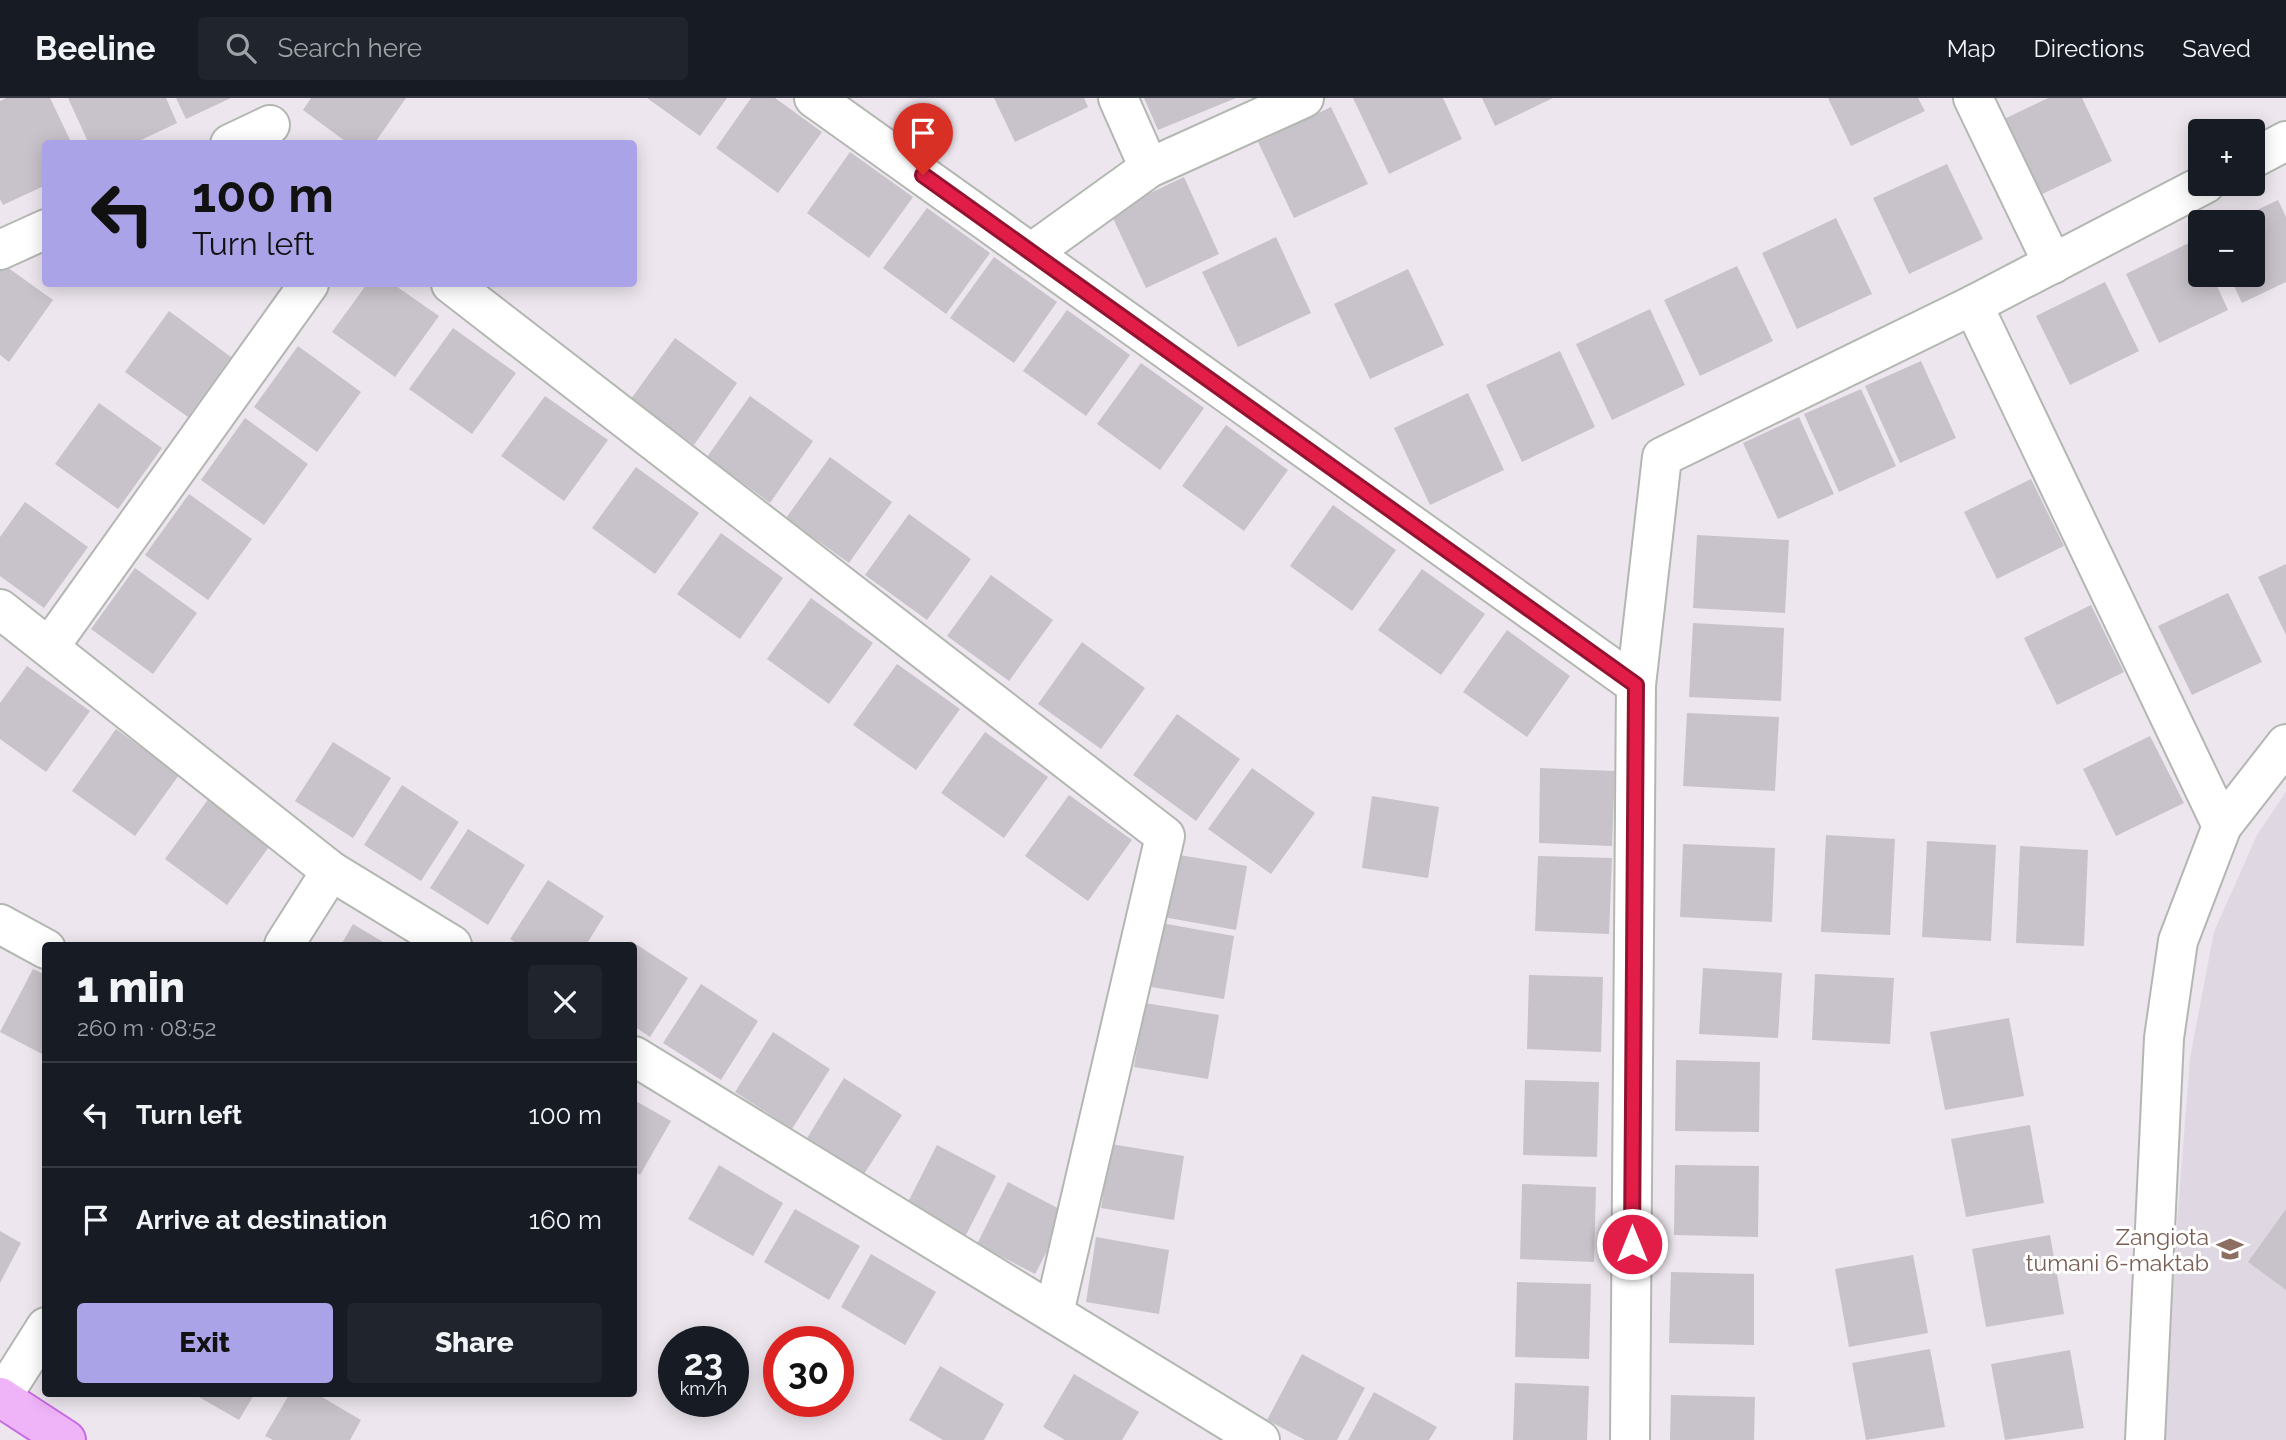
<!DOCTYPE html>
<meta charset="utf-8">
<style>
:root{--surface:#171b24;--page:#20242c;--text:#f1f3f6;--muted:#9ea1a6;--line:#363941;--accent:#aba3e8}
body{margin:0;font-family:Raleway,sans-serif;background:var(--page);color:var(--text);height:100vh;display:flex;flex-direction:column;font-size:26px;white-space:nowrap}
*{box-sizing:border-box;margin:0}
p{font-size:23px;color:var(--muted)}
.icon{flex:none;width:38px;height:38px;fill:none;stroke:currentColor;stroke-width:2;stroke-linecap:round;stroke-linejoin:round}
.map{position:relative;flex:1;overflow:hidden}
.side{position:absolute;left:42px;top:844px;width:595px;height:455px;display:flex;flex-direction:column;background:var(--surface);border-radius:7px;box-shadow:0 4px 18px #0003}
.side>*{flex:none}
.banner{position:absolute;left:42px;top:42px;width:595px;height:147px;border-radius:7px;box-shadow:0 4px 18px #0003;background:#aba3e8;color:#111;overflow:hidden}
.controls{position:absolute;left:2188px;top:21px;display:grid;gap:14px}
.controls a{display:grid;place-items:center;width:77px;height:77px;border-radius:7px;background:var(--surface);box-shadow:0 4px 18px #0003;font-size:35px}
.speed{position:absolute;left:658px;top:1228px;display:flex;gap:14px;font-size:35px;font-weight:700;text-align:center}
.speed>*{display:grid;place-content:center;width:91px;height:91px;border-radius:50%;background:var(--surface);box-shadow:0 4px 18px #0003;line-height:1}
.speed small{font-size:18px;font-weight:400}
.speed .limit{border:10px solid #d22;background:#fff;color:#111}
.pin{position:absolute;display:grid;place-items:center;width:60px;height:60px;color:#fff;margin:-72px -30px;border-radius:50% 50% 50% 0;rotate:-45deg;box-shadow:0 0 7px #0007}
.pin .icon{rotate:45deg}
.me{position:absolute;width:77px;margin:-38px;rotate:0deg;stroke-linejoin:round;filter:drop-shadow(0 0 5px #0008)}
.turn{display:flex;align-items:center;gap:24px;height:147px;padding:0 35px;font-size:32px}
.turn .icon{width:91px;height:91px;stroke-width:2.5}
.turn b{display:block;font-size:49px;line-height:60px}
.round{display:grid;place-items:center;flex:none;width:74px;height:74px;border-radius:7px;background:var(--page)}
.summary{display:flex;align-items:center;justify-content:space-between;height:119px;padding:0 35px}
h1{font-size:42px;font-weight:800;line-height:52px}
.action{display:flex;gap:14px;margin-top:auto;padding:14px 35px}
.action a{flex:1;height:80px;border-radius:7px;background:var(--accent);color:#111;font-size:28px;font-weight:800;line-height:80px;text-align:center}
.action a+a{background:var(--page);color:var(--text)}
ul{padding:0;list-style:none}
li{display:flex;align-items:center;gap:21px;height:105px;padding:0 35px;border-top:2px solid var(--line)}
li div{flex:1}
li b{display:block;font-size:26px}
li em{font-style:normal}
header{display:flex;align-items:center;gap:42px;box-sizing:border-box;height:98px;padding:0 35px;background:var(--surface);border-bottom:2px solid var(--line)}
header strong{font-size:33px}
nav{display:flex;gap:38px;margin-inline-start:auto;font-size:24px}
.search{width:490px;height:63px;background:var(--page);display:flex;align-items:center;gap:18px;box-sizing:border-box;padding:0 24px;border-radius:7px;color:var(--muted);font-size:26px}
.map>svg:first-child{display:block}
</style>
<header>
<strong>Beeline</strong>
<div class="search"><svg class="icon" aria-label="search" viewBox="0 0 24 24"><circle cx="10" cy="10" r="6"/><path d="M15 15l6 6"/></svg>Search here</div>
<nav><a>Map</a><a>Directions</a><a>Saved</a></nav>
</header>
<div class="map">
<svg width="2286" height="1342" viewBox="0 0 2286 1342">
<rect width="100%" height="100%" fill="#ede6ee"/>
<path fill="#dfd7e1" d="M2286,694V1342H2160L2190,960L2214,834L2257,737Z"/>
<g fill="#c8c3ca">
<path d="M6,0H50L72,46H46V87L3,107L0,101V3Z"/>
<path d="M68,0H166L177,25L133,46H89Z"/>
<path d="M176,0H231L186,21Z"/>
<path d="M311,0H406L374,46H349L303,12Z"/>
<path d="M647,0H727L700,38Z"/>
<path d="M751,0H775L822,34L778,95L716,50Z"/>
<path d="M994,0H1084L1088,9L1015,44Z"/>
<path d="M1144,0H1236L1158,32Z"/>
<path d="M1353,0H1443L1462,41L1389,76Z"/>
<path d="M1482,0H1553L1495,28Z"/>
<path d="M1828,0H1918L1925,13L1851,48Z"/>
<path d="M2048,0H2082L2112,63L2038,98L2002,22Z"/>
<path d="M1331,9L1368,86L1294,120L1258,44Z"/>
<path d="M850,54L913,99L869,160L807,115Z"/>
<path d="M1947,66L1983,141L1909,176L1873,100Z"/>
<path d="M1184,79L1219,156L1146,190L1110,114Z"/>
<path d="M2278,102L2286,119V184L2242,205L2229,177H2252V124H2232Z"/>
<path d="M927,110L990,155L946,216L883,170Z"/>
<path d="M1836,120L1872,196L1797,231L1762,155Z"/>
<path d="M1276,139L1311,215L1238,249L1202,174Z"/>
<path d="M2195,142L2200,152V177H2212L2228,212L2159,245L2126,176Z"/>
<path d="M994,159L1057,204L1014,265L950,220Z"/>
<path d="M0,164L53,202L9,264L0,257Z"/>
<path d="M1737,168L1773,243L1700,278L1664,202Z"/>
<path d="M1408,171L1444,247L1370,281L1334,206Z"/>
<path d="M2105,184L2139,253L2070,287L2036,218Z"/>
<path d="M367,186H393L439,218L395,279L332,234Z"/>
<path d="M1650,211L1685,287L1612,322L1576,246Z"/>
<path d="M1067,212L1130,257L1086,318L1023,273Z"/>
<path d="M169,213L231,259L188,319L125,274Z"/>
<path d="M453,230L516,275L472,336L409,291Z"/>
<path d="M675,240L737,285L694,347L631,301Z"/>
<path d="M298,248L361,294L317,354L254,309Z"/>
<path d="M1560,253L1595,329L1522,364L1486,287Z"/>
<path d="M1921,263L1956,340L1900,365L1865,288Z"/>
<path d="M1141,265L1204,310L1160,372L1097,326Z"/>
<path d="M1861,291L1896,368L1839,394L1804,316Z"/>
<path d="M1468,295L1504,372L1430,407L1394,330Z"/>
<path d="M545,298L608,342L564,403L501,358Z"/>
<path d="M750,298L813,343L770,405L707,359Z"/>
<path d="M99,305L162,350L118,411L55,366Z"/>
<path d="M1799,319L1834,396L1778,421L1743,345Z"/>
<path d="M245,320L308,366L264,427L201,382Z"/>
<path d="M1226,327L1288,372L1244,433L1182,388Z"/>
<path d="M830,359L892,404L849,465L786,420Z"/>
<path d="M636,369L699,415L655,476L592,430Z"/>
<path d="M2031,381L2064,448L1997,481L1964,414Z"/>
<path d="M189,396L252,441L208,502L145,457Z"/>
<path d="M25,404L88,449L44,510L0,478V439Z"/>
<path d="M1333,407L1396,452L1352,513L1290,468Z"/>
<path d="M909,416L971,461L927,522L865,477Z"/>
<path d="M721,435L783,480L740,541L677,496Z"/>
<path d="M1697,437L1789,442L1785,515L1693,510Z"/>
<path d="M2286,466V537L2258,479Z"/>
<path d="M135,470L197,515L153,576L91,531Z"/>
<path d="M1422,471L1485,516L1441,577L1378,532Z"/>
<path d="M991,477L1053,522L1009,583L947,538Z"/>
<path d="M2228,495L2262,564L2192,597L2158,528Z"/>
<path d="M811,500L873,545L829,606L767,561Z"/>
<path d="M2091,507L2124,574L2057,607L2024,540Z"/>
<path d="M1693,525L1784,530L1781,603L1689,599Z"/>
<path d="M1507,532L1570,578L1527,639L1463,594Z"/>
<path d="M1082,544L1145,590L1101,651L1038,606Z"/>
<path d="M897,566L960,611L916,672L853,627Z"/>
<path d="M27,568L90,613L46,674L0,641V605Z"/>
<path d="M1687,615L1779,619L1775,693L1683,688Z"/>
<path d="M1177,616L1240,661L1196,723L1133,677Z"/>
<path d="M116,631L179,677L135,738L72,693Z"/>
<path d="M985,634L1048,679L1004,740L941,695Z"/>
<path d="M2150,638L2184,705L2116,738L2083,671Z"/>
<path d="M333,644L391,680L353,740L295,703Z"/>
<path d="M1252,670L1315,715L1271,776L1208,731Z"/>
<path d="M1540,670L1615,673L1612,748L1539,745Z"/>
<path d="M402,687L459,724L421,783L364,747Z"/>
<path d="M1069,697L1132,742L1088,803L1025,758Z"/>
<path d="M1372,698L1439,709L1428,780L1362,770Z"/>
<path d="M209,700L271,746L227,807L165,761Z"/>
<path d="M468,731L525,767L488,827L430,790Z"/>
<path d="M1826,737L1895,741L1890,837L1821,834Z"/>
<path d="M1927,743L1996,747L1991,843L1922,839Z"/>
<path d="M1683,746L1775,750L1772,824L1680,819Z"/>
<path d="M2020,748L2088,752L2084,848L2016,845Z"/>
<path d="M1173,756L1247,768L1236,832L1163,819Z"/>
<path d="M1538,758L1612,760L1609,836L1535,833Z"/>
<path d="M548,782L604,818L586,847H519L510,841Z"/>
<path d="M1161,825L1234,838L1224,901L1151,889Z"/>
<path d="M353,826L388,847H341Z"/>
<path d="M631,843L688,880L650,939L634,928V847H628Z"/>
<path d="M1703,870L1782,875L1778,940L1699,936Z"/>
<path d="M33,871L46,877V958L0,934Z"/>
<path d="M1815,876L1894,880L1890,946L1812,942Z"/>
<path d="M1529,877L1603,879L1601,954L1527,951Z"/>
<path d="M701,886L758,923L721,982L663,945Z"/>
<path d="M1145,905L1219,917L1208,981L1134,969Z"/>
<path d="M2009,920L2024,998L1945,1012L1930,934Z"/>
<path d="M773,934L830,971L792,1031L735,994Z"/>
<path d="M1676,962L1760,964L1759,1034L1675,1033Z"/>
<path d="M844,980L902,1017L864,1076L807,1040Z"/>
<path d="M1525,982L1599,984L1597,1059L1523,1057Z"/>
<path d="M634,1002L671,1023L640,1077L634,1073Z"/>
<path d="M2030,1027L2044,1105L1966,1119L1951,1041Z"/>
<path d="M1111,1046L1184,1058L1174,1122L1101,1110Z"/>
<path d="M937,1047L996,1078L965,1139L906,1108Z"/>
<path d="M719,1067L783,1105L753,1158L688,1121Z"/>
<path d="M1675,1067L1759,1068L1758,1139L1674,1137Z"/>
<path d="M1008,1084L1067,1115L1035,1176L977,1146Z"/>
<path d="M1522,1086L1596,1089L1594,1164L1520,1161Z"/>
<path d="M795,1111L860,1148L829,1202L764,1164Z"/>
<path d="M2286,1111V1192L2248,1164Z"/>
<path d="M0,1133L21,1145L0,1185Z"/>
<path d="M2050,1137L2064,1216L1986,1229L1972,1151Z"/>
<path d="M1096,1139L1169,1152L1159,1216L1086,1204Z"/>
<path d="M871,1156L936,1194L905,1247L841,1209Z"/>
<path d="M1913,1157L1928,1235L1849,1249L1835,1171Z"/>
<path d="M1671,1174L1754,1176V1247L1669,1245Z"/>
<path d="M1517,1184L1591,1186L1589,1261L1515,1259Z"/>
<path d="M1930,1251L1945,1329L1866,1342L1852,1265Z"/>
<path d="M2070,1252L2084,1330L2005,1342L1991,1266Z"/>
<path d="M1302,1256L1365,1290L1337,1342H1305L1267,1322Z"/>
<path d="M940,1268L1004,1306L984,1342H943L909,1322Z"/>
<path d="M1074,1276L1139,1314L1122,1342H1065L1043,1329Z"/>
<path d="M1515,1285L1589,1288L1587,1342H1513Z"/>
<path d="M1374,1294L1437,1329L1429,1342H1348Z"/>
<path d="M192,1295H255L239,1322Z"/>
<path d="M290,1295H315L361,1322L350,1342H273L265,1338Z"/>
<path d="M1671,1297L1755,1299L1754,1342H1670Z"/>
</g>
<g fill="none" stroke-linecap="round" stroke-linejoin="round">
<g stroke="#b3b7b1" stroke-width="42">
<g id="minor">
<path d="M814,0L1636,587"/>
<path d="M1118,0L1149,70"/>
<path d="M1973,0L2053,166"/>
<path d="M230,46L270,27"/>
<path d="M2252,61L2286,43"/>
<path d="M0,152L46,131"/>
<path d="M1031,155L1149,70L1304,0"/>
<path d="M451,186L1165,738L1054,1215"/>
<path d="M1973,207L2222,728"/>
<path d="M0,511L331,773L452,847"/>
<path d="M50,548L309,186"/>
<path d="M0,826L46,851"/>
<path d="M284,847L331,773"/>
<path d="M634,958L1260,1342"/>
<path d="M1,1300L46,1229"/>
<path d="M1630,1342L1636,587L1662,359L1973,207L2205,86"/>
<path d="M2145,1342L2164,940L2178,843L2222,728L2286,646"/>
</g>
</g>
<g stroke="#c76ae4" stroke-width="42">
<path id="major" d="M0,1299L66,1342"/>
</g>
<use href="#minor" stroke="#fff" stroke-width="38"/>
<use href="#major" stroke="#efb3f7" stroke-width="38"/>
</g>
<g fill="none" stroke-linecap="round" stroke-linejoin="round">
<g stroke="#92132f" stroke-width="18">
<path id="route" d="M923,77L1636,587L1632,1146"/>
</g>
<use href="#route" stroke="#e11d48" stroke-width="12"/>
</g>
<defs>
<g id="school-bare" transform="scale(2.1)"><path d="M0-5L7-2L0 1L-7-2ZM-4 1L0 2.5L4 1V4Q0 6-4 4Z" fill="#8d6e63" stroke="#fff" stroke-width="2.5" paint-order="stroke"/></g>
</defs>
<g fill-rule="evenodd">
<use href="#school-bare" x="2230" y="1151"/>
</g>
<g text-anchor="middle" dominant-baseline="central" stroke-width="6" stroke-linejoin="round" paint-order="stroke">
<g font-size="23" fill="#785e54" stroke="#fff" text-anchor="end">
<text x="2209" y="1138">Zangiota<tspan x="2209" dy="26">tumani 6-maktab</tspan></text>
</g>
</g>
</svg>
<div class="controls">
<a>+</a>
<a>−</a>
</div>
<div class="speed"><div>23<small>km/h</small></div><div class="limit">30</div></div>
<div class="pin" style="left:923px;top:77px;background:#d93025"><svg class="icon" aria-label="arrive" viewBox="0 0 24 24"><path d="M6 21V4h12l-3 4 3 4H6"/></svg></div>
<svg class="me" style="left:1632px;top:1146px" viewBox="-20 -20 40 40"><circle r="17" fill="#e11d48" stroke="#fff" stroke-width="3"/><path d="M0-11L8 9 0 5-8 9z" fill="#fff"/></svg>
<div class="banner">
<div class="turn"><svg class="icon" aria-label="left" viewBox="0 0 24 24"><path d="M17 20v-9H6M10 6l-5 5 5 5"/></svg><div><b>100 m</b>Turn left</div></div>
</div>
<section class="side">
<div class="summary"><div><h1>1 min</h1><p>260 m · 08:52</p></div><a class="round"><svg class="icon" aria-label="close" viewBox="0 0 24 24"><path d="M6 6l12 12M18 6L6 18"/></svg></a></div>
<ul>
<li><svg class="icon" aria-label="left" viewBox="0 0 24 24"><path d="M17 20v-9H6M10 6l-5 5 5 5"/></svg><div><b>Turn left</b></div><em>100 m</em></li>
<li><svg class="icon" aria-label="arrive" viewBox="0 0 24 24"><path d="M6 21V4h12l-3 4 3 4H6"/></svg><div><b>Arrive at destination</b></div><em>160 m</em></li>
</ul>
<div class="action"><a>Exit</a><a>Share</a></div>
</section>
</div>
